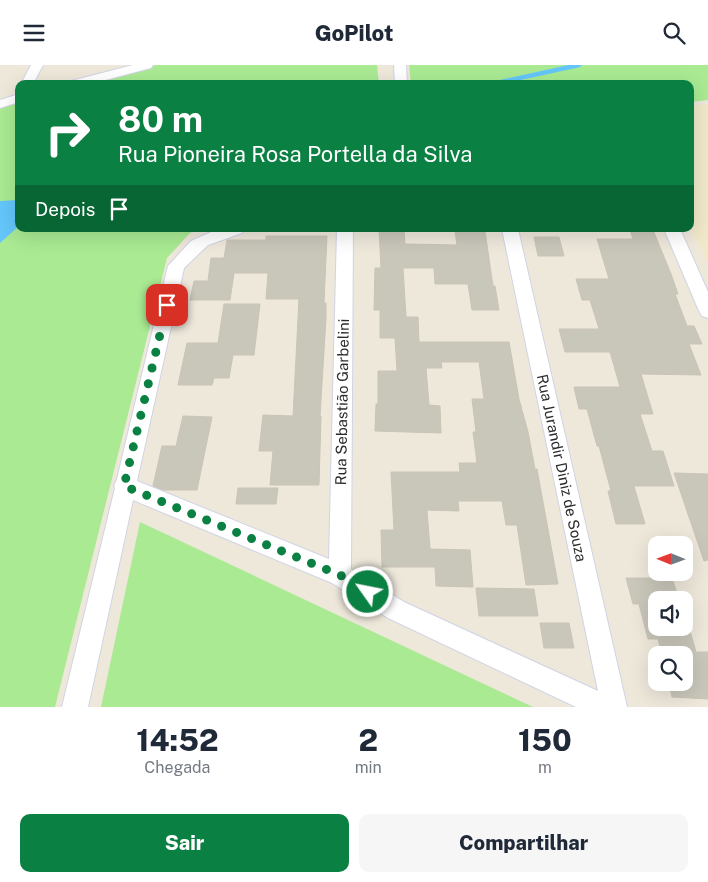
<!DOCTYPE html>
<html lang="pt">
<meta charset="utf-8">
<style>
:root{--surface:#fff;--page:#f6f6f7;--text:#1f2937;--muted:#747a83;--accent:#0b8043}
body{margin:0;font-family:"Public Sans",sans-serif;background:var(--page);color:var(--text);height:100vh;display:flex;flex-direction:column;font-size:19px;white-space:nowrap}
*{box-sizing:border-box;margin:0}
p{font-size:16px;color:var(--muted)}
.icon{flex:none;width:28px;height:28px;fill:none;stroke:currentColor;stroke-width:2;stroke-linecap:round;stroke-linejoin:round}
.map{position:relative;height:642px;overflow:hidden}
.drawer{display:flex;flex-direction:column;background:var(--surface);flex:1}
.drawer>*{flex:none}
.guide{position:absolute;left:15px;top:15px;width:679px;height:152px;border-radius:10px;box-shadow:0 5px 20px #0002;background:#0b8043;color:#fff;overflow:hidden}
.needle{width:32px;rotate:271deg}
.tools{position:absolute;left:648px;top:471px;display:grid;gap:10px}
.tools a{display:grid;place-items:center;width:45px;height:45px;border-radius:10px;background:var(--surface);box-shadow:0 5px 20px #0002;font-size:25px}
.pin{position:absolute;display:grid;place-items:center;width:42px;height:42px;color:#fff;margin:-21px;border-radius:10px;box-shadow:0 2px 8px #0006}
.me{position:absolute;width:55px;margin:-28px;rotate:303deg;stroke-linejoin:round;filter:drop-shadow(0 0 4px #0008)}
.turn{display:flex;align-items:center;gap:18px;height:105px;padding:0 20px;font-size:22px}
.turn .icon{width:65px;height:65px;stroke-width:2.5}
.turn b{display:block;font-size:35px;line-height:42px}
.then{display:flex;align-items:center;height:48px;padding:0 20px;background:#0003;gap:10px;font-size:19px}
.eta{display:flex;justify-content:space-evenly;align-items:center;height:85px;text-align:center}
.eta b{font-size:30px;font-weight:800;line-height:35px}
.button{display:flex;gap:10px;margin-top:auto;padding:10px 20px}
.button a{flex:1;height:58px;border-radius:10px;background:var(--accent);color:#fff;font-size:20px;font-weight:800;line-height:58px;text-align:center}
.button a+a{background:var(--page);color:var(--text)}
header{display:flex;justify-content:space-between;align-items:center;height:65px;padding:0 20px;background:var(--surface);font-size:22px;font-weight:800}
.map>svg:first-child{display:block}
</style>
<header><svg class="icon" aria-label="menu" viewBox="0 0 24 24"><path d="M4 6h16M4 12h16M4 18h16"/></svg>GoPilot<svg class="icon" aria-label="search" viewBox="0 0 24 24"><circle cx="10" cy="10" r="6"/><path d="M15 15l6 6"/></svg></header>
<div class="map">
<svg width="708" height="642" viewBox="0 0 708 642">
<rect width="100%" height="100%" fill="#eee8db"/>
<path fill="#f1e8c9" d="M708,39V200L690,161V41Z"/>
<g fill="#a9ea93">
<path d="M147,0H377L379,19H75Z"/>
<path d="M409,0H708V35L690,37V19H411Z"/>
<path d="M19,33V164H200L190,168L167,193L55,642H0V40Z"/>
<path d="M140,457L533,642H101Z"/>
</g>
<path fill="#64c6fa" d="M19,135V161L0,178V136Z"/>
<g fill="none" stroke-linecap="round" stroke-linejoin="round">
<path stroke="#64c6fa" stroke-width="4.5" d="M492,19L579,0"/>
</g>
<g fill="#c9c6ba" stroke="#cac4b5">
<path d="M379,164H404L405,179L457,180L455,166H485L493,221H495L499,245H472L468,219H435L434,203H403L406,252H418L419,277H509L519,334L528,367L535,404H537L558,519L526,520L517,460H506L502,436H458L459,446L427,445L430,484L470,485L473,522L436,521L435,502H382L381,465H394L391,407H460L459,398H477L473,367H476L472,334H484L479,297H441L442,303H426L429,340L440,341L441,368L375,366L376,339H378V306H397L395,273H380V245H374L375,203H381Z"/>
<path d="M630,165H653L671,209L678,229H675L687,261H694L702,279H689L701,310L641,309L653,349H640L652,386H663L674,421H634L645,459H616L608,426H611L599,381H597L587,344H579L574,322H620L610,287H565L559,264H599L590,235H582L576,214H609L597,174H633Z"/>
<path d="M266,171H327L324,238H326V253L320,351H321L319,420H270L273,386H259L263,350L293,351L299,234H266L268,208H234L230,235H190L194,216H208L211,193H224L227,175H266Z"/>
<path d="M534,172H559L564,191H538Z"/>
<path d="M224,239H260L254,290H233L229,313H214L212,320H178L187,278H218Z"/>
<path d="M183,351L212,352L197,425H163L153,421L162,381H176Z"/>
<path d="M674,408L708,409V495L704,496Z"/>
<path d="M238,423H278L276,439H236Z"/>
<path d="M626,513H672L679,535H656V562H684L685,548L696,587H708V634L672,632L669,618H684V590H662L658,574H648L639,539H633Z"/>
<path d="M476,523L534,524L538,551H479Z"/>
<path d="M540,558H569L574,583H544Z"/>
</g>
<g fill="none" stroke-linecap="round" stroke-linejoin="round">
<g stroke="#d1d3e5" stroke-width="2">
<g id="street">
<path d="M31,0H43L33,19H21Z"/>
<path d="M133,0H153L151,3L90,19H69L71,16Z"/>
<path d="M394,0H406L407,19H395Z"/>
<path d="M19,29V37L0,43V35Z"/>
<path d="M218,164H245L242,168L208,180L184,203L137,416L329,494L337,164H353L351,504L404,537L598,626L502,164H518L627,642H576L388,553L332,518L133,435L88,642H62L115,423L114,421L117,414L168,201L191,176Z"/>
<path d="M664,164H680L708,227V253L702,251L699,246Z"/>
</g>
</g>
<use href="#street" fill="#fff" fill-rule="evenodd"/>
</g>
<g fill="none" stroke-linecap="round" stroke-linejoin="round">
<path stroke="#0b8043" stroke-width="9" stroke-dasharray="0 16.2" d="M167,240L124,421L340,510L368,527"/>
</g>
<g text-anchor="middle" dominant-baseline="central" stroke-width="5" stroke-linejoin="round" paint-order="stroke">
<g font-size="15" fill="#2b2b2b" stroke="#fff">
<text transform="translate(342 337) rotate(-89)">Rua Sebastião Garbelini</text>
<text transform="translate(562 403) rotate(78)">Rua Jurandir Diniz de Souza</text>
</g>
</g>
</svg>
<div class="tools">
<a><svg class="needle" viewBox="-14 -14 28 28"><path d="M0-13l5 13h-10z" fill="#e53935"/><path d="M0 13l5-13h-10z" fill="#747a83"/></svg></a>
<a><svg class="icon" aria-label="sound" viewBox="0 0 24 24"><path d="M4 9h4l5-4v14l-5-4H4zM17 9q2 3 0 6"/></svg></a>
<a><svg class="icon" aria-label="search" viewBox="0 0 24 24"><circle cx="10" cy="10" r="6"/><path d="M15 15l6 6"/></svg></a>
</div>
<div class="pin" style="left:167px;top:240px;background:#d93025"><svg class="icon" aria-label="arrive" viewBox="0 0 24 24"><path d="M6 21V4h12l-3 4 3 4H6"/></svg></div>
<svg class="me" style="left:368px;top:527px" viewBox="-20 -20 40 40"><circle r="17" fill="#0b8043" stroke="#fff" stroke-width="3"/><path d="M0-11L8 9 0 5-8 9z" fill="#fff"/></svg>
<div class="guide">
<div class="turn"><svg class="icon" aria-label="right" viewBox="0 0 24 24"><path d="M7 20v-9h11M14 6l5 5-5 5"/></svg><div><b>80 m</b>Rua Pioneira Rosa Portella da Silva</div></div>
<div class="then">Depois<svg class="icon" aria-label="arrive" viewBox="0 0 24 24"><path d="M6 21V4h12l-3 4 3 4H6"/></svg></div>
</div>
</div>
<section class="drawer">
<div class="eta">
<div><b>14:52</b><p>Chegada</p></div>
<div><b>2</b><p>min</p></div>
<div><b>150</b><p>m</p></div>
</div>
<div class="button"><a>Sair</a><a>Compartilhar</a></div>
</section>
